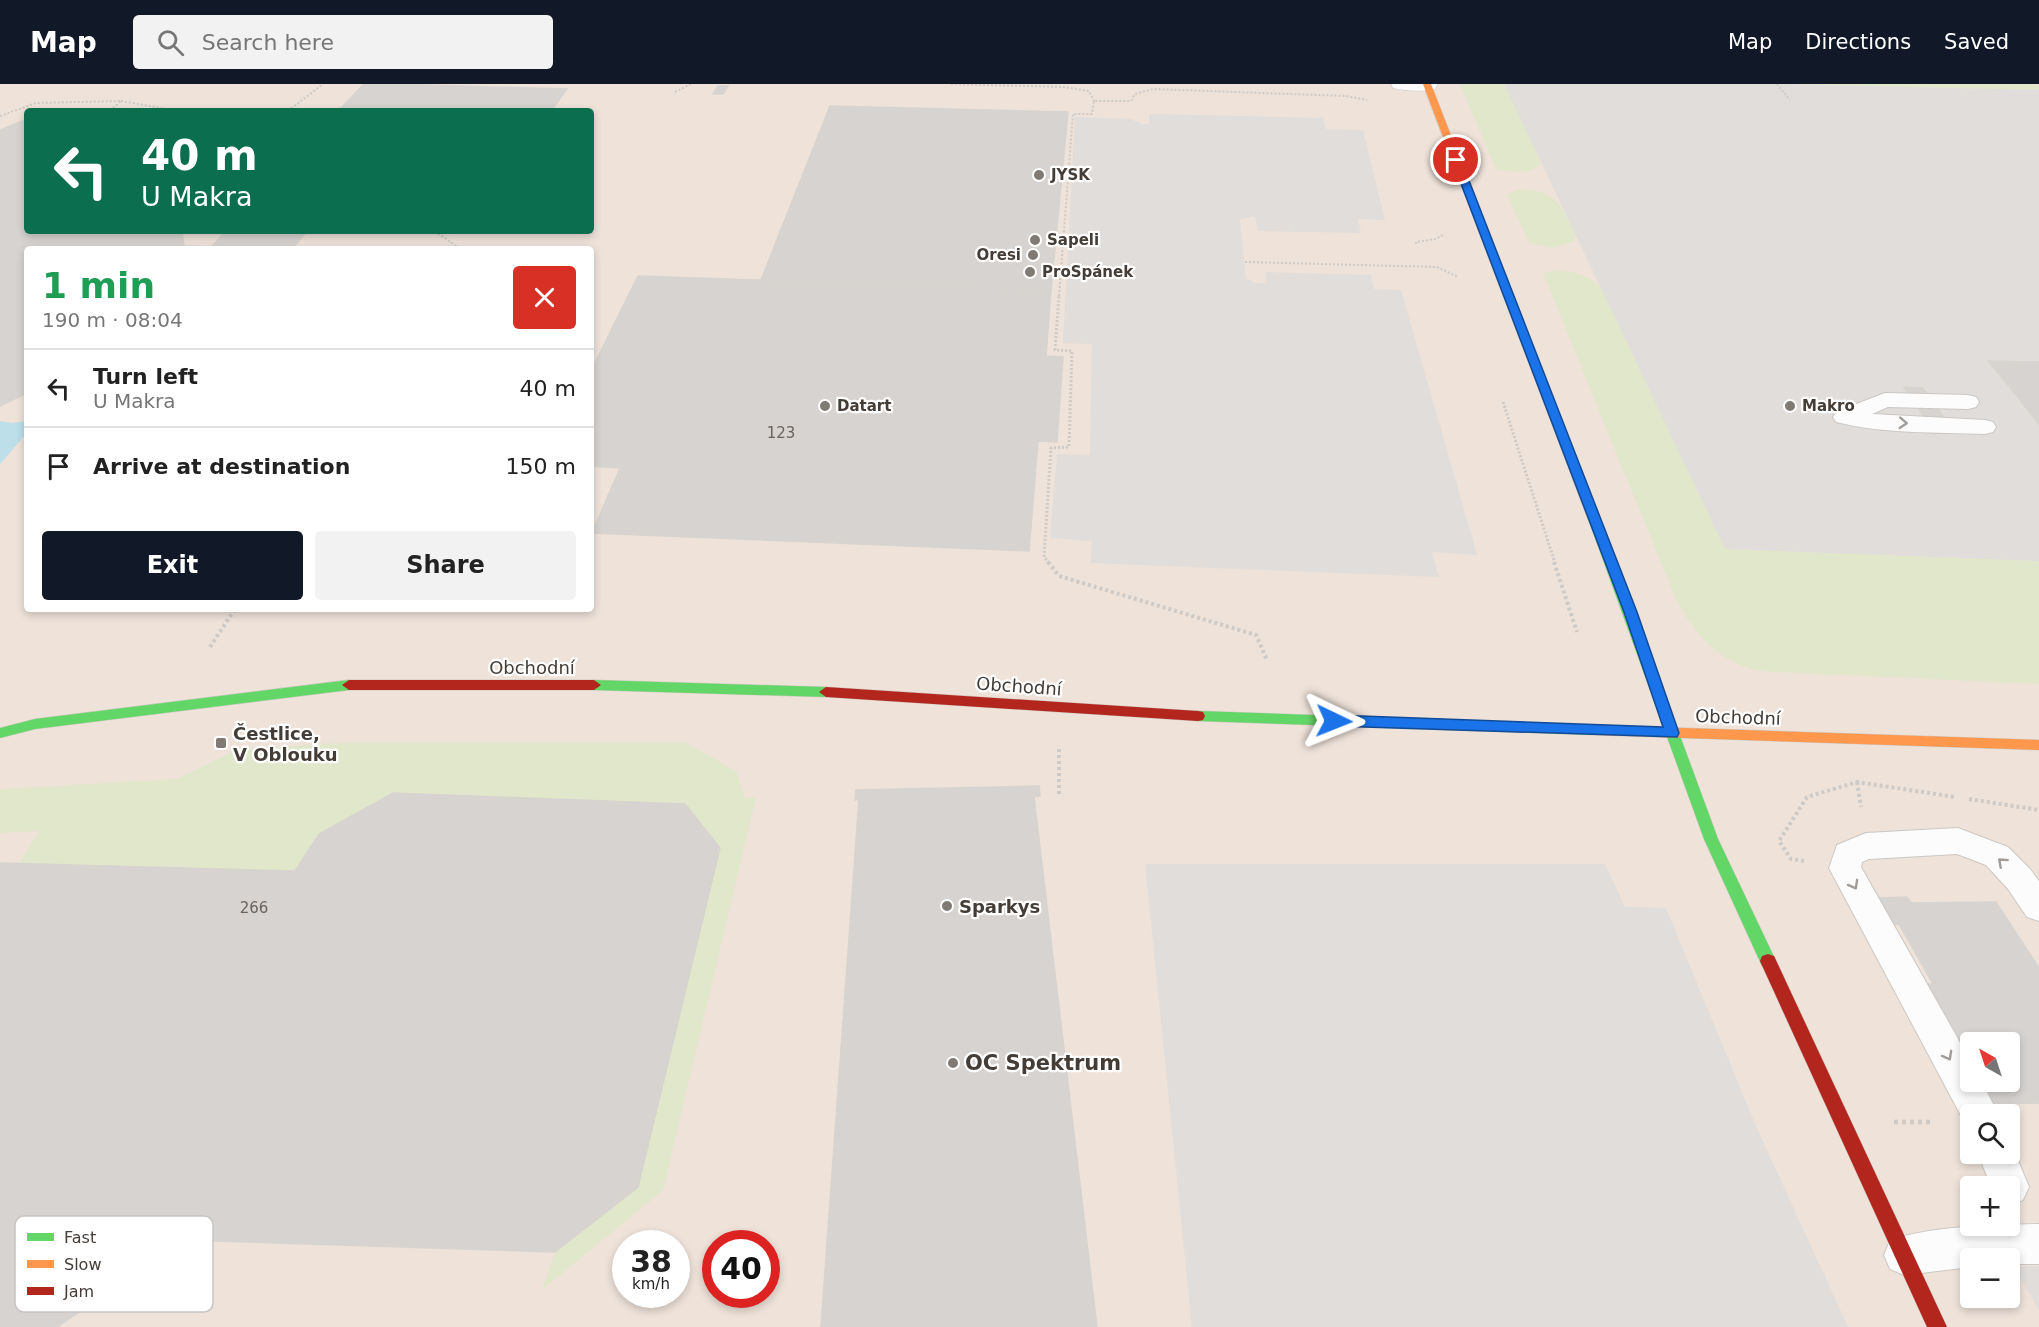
<!DOCTYPE html>
<meta charset="utf-8">
<style>
:root{--surface:#fff;--page:#f2f2f2;--text:#222;--muted:#767676;--line:#e0e0e0;--accent:#111827}
body{margin:0;font-family:"DejaVu Sans",sans-serif;background:var(--page);color:var(--text);height:100vh;display:flex;flex-direction:column;font-size:22px;white-space:nowrap}
*{box-sizing:border-box;margin:0}
p{font-size:20px;color:var(--muted)}
.icon{flex:none;width:33px;height:33px;fill:none;stroke:currentColor;stroke-width:2;stroke-linecap:round;stroke-linejoin:round}
.map{position:relative;flex:1;overflow:hidden}
.drawer{position:absolute;left:24px;top:162px;width:570px;height:366px;display:flex;flex-direction:column;background:var(--surface);border-radius:6px;box-shadow:0 3px 9px #0003}
.drawer>*{flex:none}
.hud{position:absolute;left:24px;top:24px;width:570px;height:126px;border-radius:6px;box-shadow:0 3px 9px #0003;background:#0b6e4f;color:#fff;overflow:hidden}
.needle{width:39px;rotate:321deg}
.buttons{position:absolute;left:1960px;top:948px;display:grid;gap:12px}
.buttons a{display:grid;place-items:center;width:60px;height:60px;border-radius:6px;background:var(--surface);box-shadow:0 3px 9px #0003;font-size:30px}
.speed{position:absolute;left:612px;top:1146px;display:flex;gap:12px;font-size:30px;font-weight:700;text-align:center}
.speed>*{display:grid;place-content:center;width:78px;height:78px;border-radius:50%;background:var(--surface);box-shadow:0 3px 9px #0003;line-height:1}
.speed small{font-size:15px;font-weight:400}
.speed .limit{border:9px solid #d22;background:#fff;color:#111}
.pin{position:absolute;display:grid;place-items:center;width:51px;height:51px;color:#fff;margin:-26px;border:3px solid #fff;border-radius:50%;box-shadow:0 2px 6px #0007}
.me{position:absolute;width:66px;margin:-33px;rotate:92deg;stroke-linejoin:round;filter:drop-shadow(0 0 4px #0008)}
.turn{display:flex;align-items:center;gap:21px;height:126px;padding:0 18px;font-size:27px}
.turn .icon{width:78px;height:78px;stroke-width:2.5}
.turn b{display:block;font-size:42px;line-height:51px}
.round{display:grid;place-items:center;flex:none;width:63px;height:63px;border-radius:6px;background:var(--page)}
.overview{display:flex;align-items:center;justify-content:space-between;height:102px;padding:0 18px}
h1{font-size:36px;font-weight:800;line-height:45px;color:#1e9e55}
.primary-button{display:flex;gap:12px;margin-top:auto;padding:12px 18px}
.primary-button a{flex:1;height:69px;border-radius:6px;background:var(--accent);color:#fff;font-size:24px;font-weight:800;line-height:69px;text-align:center}
.primary-button a+a{background:var(--page);color:var(--text)}
ul{padding:0;list-style:none}
li{display:flex;align-items:center;gap:18px;height:78px;padding:0 18px;border-top:2px solid var(--line)}
li div{flex:1}
li b{display:block;font-size:22px}
li em{font-style:normal}
header{display:flex;align-items:center;gap:36px;box-sizing:border-box;height:84px;padding:0 30px;background:var(--accent);color:#fff}
header strong{font-size:28px}
nav{display:flex;gap:33px;margin-inline-start:auto;font-size:21px}
.search{width:420px;height:54px;background:var(--page);display:flex;align-items:center;gap:15px;box-sizing:border-box;padding:0 21px;border-radius:6px;color:var(--muted);font-size:22px}
.map>svg:first-child{display:block}
</style>
<header>
<strong>Map</strong>
<div class="search"><svg class="icon" aria-label="search" viewBox="0 0 24 24"><circle cx="10" cy="10" r="6"/><path d="M15 15l6 6"/></svg>Search here</div>
<nav><a>Map</a><a>Directions</a><a>Saved</a></nav>
</header>
<div class="map">
<svg width="2039" height="1243" viewBox="0 0 2039 1243">
<rect width="100%" height="100%" fill="#efece9"/>
<path fill="#eee2d9" fill-rule="evenodd" d="M0,0H2039V1243H0ZM27,27H591V147H27ZM27,165H591V525H27ZM1971,958H2010V998H1971ZM1971,1030H2010V1070H1971ZM1971,1102H2010V1142H1971ZM626,1160H676V1210H626ZM716,1160H766V1210H716ZM1971,1174H2010V1214H1971Z"/>
<g fill="#e1e7ca">
<path d="M1460,0H1504L1539,73L1540,81C1529,91 1510,88 1496,85Z"/>
<path d="M1783,0H2032L2039,2V6Z"/>
<path d="M1519,106C1548,105 1558,114 1570,139C1573,146 1576,150 1574,157L1554,164L1529,159L1507,110Z"/>
<path d="M1553,187C1572,186 1590,191 1602,205L1725,465L2039,477V600L1759,587C1718,577 1693,549 1675,513L1543,189Z"/>
<path d="M340,659H687L736,687L745,715L756,713L663,1106L542,1206L555,1168L638,1102L720,764L685,720L394,709L319,750L295,787L19,780L39,747L0,749V706L2,705L177,695L236,666Z"/>
</g>
<g fill="#e0ddda">
<path d="M1504,0H1783L2039,6V278L1988,277L2039,340V477L1725,465Z"/>
<path d="M1149,30L1323,34L1326,45L1363,46L1385,136L1358,135L1361,149L1258,147L1255,132L1240,135L1246,195L1255,199H1266L1265,188L1371,191L1374,205L1401,206L1477,471L1432,468L1439,493L1091,479L1092,457L1050,454L1057,370L1090,371L1092,260L1063,259L1075,33L1130,35L1143,40H1149Z"/>
<path d="M1145,780H1605L1625,823L1666,824L1755,1040L1848,1243H1192Z"/>
<path d="M2039,1182V1227L2015,1183Z"/>
</g>
<path fill="#bcdfea" d="M0,337L12,339L27,337V349L0,380Z"/>
<g fill="#d7d3d0" stroke="#d7d3cf" stroke-width="1.5">
<path d="M364,0H390L567,5L551,27H320L341,24Z"/>
<path d="M718,2H728L723,10H713Z"/>
<path d="M830,22L1068,28L1051,206L761,196Z"/>
<path d="M22,37H27V147H182L184,162L274,165H27V309L0,322V46Z"/>
<path d="M226,147H307L292,165L212,162Z"/>
<path d="M638,192L1051,206L1046,272L1063,273L1057,358L1038,357L1029,467L592,449L620,384L591,382V287Z"/>
<path d="M1988,277L2039,278V340L2005,297Z"/>
<path d="M1904,303L1923,304L1928,311L1908,310Z"/>
<path d="M1919,325L1939,326L1944,334L1924,333Z"/>
<path d="M1039,702L1040,712L1034,713L1097,1243H821L859,715L855,716L856,706Z"/>
<path d="M393,709L685,720L720,764L638,1103L555,1168L186,1156L57,1243H0V779L295,787L319,750Z"/>
<path d="M1907,813L1911,819L1996,818L2039,884V1019L1994,1020L1981,998H2010V958H1971V979L1926,900H1933L1899,840L1892,841L1878,814Z"/>
</g>
<g fill="none" stroke-linecap="round" stroke-linejoin="round">
<g stroke="#cbc8c5" stroke-width="2">
<g id="lane">
<path d="M1885,309L1968,311L1976,313L1979,318L1976,323L1968,325L1888,323L1872,330L1985,336L1993,338L1996,343L1993,348L1985,350C1936,348 1884,350 1836,338L1833,333L1838,327Z"/>
<path d="M1958,744L2008,763L2030,785L2039,797V837L2027,833L2008,805L1986,781L1957,770L1869,775L1862,778L1861,783L1971,978V998H1982L1998,1030H1971V1044L1967,1043L1829,784L1837,761L1866,749Z"/>
<path d="M2010,1057L2029,1103L2023,1116L2010,1122V1102H1991L1978,1070H2010Z"/>
<path d="M2039,1140V1180H2010V1174H1971V1183L1904,1191L1890,1185L1884,1171L1890,1157C1927,1142 1998,1141 2039,1140Z"/>
</g>
</g>
<g stroke="#cbc8c5" stroke-width="1">
<path id="street" d="M1391,0H1437V1L1435,5C1422,8 1406,7 1393,4Z"/>
</g>
<g stroke="#cfc9c2" stroke-width="1">
<g id="fast">
<path d="M1596,436L1602,440L1718,755L1776,877L1774,882L1768,884L1762,882L1704,755L1590,440Z"/>
<path d="M349,596L356,601L349,606L35,645L0,654V644L35,635Z"/>
<path d="M594,596L826,603L833,608L826,613L594,606L587,601Z"/>
<path d="M1198,627L1596,641L1601,642L1603,646L1601,650L1596,651L1198,637L1193,636L1191,632L1193,628Z"/>
</g>
</g>
<g stroke="#cfc9c2" stroke-width="1">
<g id="slow">
<path d="M1423,0H1431L1602,440L1600,443L1596,444L1590,440Z"/>
<path d="M1596,641L2039,656V666L1596,651L1591,650L1589,646L1591,642Z"/>
</g>
</g>
<g stroke="#cfc9c2" stroke-width="1">
<g id="jam">
<path d="M349,596H594L601,601L594,606H349L342,601Z"/>
<path d="M826,603L1198,627L1203,628L1205,632L1203,636L1198,637L826,613L819,608Z"/>
<path d="M1768,870L1774,872L1947,1243H1927L1760,877L1762,872Z"/>
</g>
</g>
<g stroke="#cdcac7" stroke-width="2" stroke-dasharray="2 2" stroke-linecap="butt">
<path d="M951,0L1064,3L1089,7L1094,17"/>
<path d="M1777,0L1790,16"/>
<path d="M675,8L691,0"/>
<path d="M121,17L178,27"/>
<path d="M99,27H128"/>
<path d="M288,27L323,0"/>
<path d="M0,32L36,19L121,17L110,27"/>
<path d="M435,147L456,162L455,165"/>
<path d="M1416,160V158L1436,155L1443,151"/>
<path d="M1245,178L1437,183L1458,193"/>
<path d="M1059,212L1073,30H1092L1094,17H1131L1135,10L1153,5L1346,12L1367,16"/>
</g>
<g stroke="#cdcac7" stroke-width="3" stroke-dasharray="2 2" stroke-linecap="butt">
<path d="M1503,318L1555,479"/>
<path d="M1049,479L1044,473L1051,364L1069,363L1072,267L1055,266L1059,211"/>
</g>
<g stroke="#cdcac7" stroke-width="4" stroke-dasharray="3 3" stroke-linecap="butt">
<path d="M1048,478L1059,492L1256,551L1267,576"/>
<path d="M1554,478L1577,548"/>
<path d="M210,563L235,525"/>
<path d="M1059,665V713"/>
<path d="M1857,698L1861,723"/>
<path d="M1969,715L2039,726"/>
<path d="M1804,777L1791,775L1779,757L1807,713L1857,698L1955,713"/>
</g>
<path stroke="#cdcac7" stroke-width="4.5" stroke-dasharray="4 4" stroke-linecap="butt" d="M1894,1038H1931"/>
<use href="#lane" fill="#fdfcfc" fill-rule="evenodd"/>
<use href="#street" fill="#fdfcfc" fill-rule="evenodd"/>
<use href="#fast" fill="#63d668" fill-rule="evenodd"/>
<use href="#slow" fill="#ff974d" fill-rule="evenodd"/>
<use href="#jam" fill="#b3261e" fill-rule="evenodd"/>
</g>
<defs><path id="oneway-chevron" d="M-2-3.5L2.5 0L-2 3.5" fill="none" stroke-width="1.6" stroke-linecap="round" stroke-linejoin="round" transform="scale(1.5)"/></defs>
<g stroke="#a09c99">
<use href="#oneway-chevron" transform="translate(1903 339) rotate(3)"/>
<use href="#oneway-chevron" transform="translate(2002 778) rotate(-138)"/>
<use href="#oneway-chevron" transform="translate(1854 801) rotate(61)"/>
<use href="#oneway-chevron" transform="translate(1948 972) rotate(61)"/>
</g>
<path fill="#1a73e8" stroke="#114b97" stroke-width="1.5" d="M1456,73L1461,76L1637,528L1679,649L1677,653L1334,642L1327,637L1334,631L1663,643L1624,528L1452,76Z"/>
<g fill="#807a75" stroke="#fff" stroke-width="2">
<circle cx="1039" cy="91" r="6"/>
<circle cx="1035" cy="156" r="6"/>
<circle cx="1033" cy="171" r="6"/>
<circle cx="1030" cy="188" r="6"/>
<circle cx="825" cy="322" r="6"/>
<circle cx="1790" cy="322" r="6"/>
<rect x="215" y="653" width="12" height="12" rx="3"/>
<circle cx="947" cy="822" r="6"/>
<circle cx="953" cy="979" r="6"/>
</g>
<g text-anchor="middle" dominant-baseline="central" stroke-width="4.5" stroke-linejoin="round" paint-order="stroke">
<g font-size="15" font-weight="bold" fill="#443c36" stroke="#fff" text-anchor="start">
<text x="1051" y="91">JYSK</text>
<text x="1047" y="156">Sapeli</text>
<text x="1021" y="171" text-anchor="end">Oresi</text>
<text x="1042" y="188">ProSpánek</text>
<text x="837" y="322">Datart</text>
<text x="1802" y="322">Makro</text>
</g>
<g font-size="15" fill="#6a635e">
<text x="781" y="349">123</text>
<text x="254" y="824">266</text>
</g>
<g font-size="18" fill="#443c36" stroke="#fff">
<text x="532" y="583">Obchodní</text>
<text transform="translate(1019 602) rotate(4)">Obchodní</text>
<text transform="translate(1738 633) rotate(2)">Obchodní</text>
</g>
<g font-size="18" font-weight="bold" fill="#443c36" stroke="#fff" text-anchor="start">
<text x="233" y="649">Čestlice,<tspan x="233" dy="21">V Oblouku</tspan></text>
<text x="959" y="822">Sparkys</text>
</g>
<g font-size="21" font-weight="bold" fill="#443c36" stroke="#fff" text-anchor="start">
<text x="965" y="979">OC Spektrum</text>
</g>
</g>
<rect x="15" y="1132" width="198" height="96" rx="9" fill="#fff" stroke="#c7c4c3" stroke-width="1.5"/>
<rect x="27" y="1149" width="27" height="8" fill="#63d668"/>
<rect x="27" y="1176" width="27" height="8" fill="#ff974d"/>
<rect x="27" y="1203" width="27" height="8" fill="#b3261e"/>
<g font-size="16" fill="#443c36">
<text x="64" y="1159">Fast</text>
<text x="64" y="1186">Slow</text>
<text x="64" y="1213">Jam</text>
</g>
</svg>
<div class="buttons">
<a><svg class="needle" viewBox="-14 -14 28 28"><path d="M0-13l5 13h-10z" fill="#e53935"/><path d="M0 13l5-13h-10z" fill="#767676"/></svg></a>
<a><svg class="icon" aria-label="search" viewBox="0 0 24 24"><circle cx="10" cy="10" r="6"/><path d="M15 15l6 6"/></svg></a>
<a>+</a>
<a>−</a>
</div>
<div class="speed"><div>38<small>km/h</small></div><div class="limit">40</div></div>
<div class="pin" style="left:1456px;top:76px;background:#d93025"><svg class="icon" aria-label="arrive" viewBox="0 0 24 24"><path d="M6 21V4h12l-3 4 3 4H6"/></svg></div>
<svg class="me" style="left:1334px;top:637px" viewBox="-20 -20 40 40"><path d="M0-17L14 15 0 8-14 15z" fill="#1a73e8" stroke="#fff" stroke-width="4"/></svg>
<div class="hud">
<div class="turn"><svg class="icon" aria-label="left" viewBox="0 0 24 24"><path d="M17 20v-9H6M10 6l-5 5 5 5"/></svg><div><b>40 m</b>U Makra</div></div>
</div>
<section class="drawer">
<div class="overview"><div><h1>1 min</h1><p>190 m · 08:04</p></div><a class="round" style="background:#d93025;color:#fff"><svg class="icon" aria-label="close" viewBox="0 0 24 24"><path d="M6 6l12 12M18 6L6 18"/></svg></a></div>
<ul>
<li><svg class="icon" aria-label="left" viewBox="0 0 24 24"><path d="M17 20v-9H6M10 6l-5 5 5 5"/></svg><div><b>Turn left</b><p>U Makra</p></div><em>40 m</em></li>
<li><svg class="icon" aria-label="arrive" viewBox="0 0 24 24"><path d="M6 21V4h12l-3 4 3 4H6"/></svg><div><b>Arrive at destination</b></div><em>150 m</em></li>
</ul>
<div class="primary-button"><a>Exit</a><a>Share</a></div>
</section>
</div>
